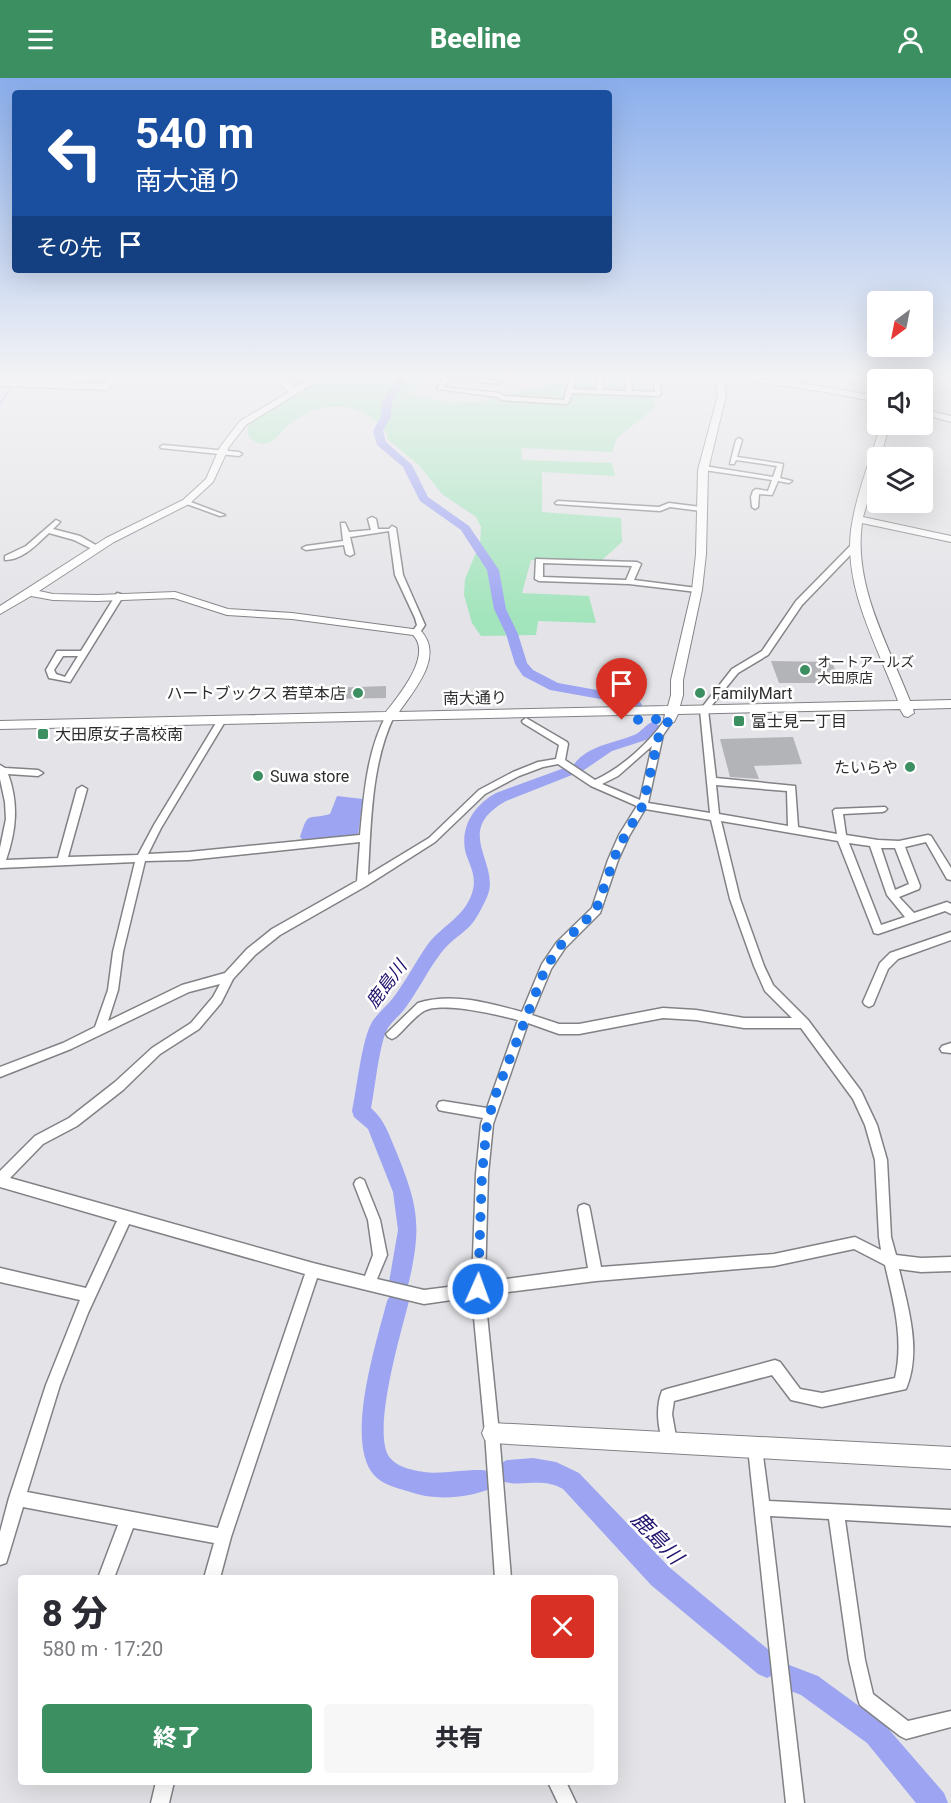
<!DOCTYPE html>
<html lang="ja">
<meta charset="utf-8">
<style>
:root{--surface:#fff;--page:#f7f7f7;--text:#2b2b33;--muted:#7c7c81;--accent:#3b8f61}
body{margin:0;font-family:Roboto,"Noto Sans JP",sans-serif;background:var(--page);color:var(--text);height:100vh;display:flex;flex-direction:column;font-size:22px;white-space:nowrap}
*{box-sizing:border-box;margin:0}
p{font-size:20px;color:var(--muted)}
.icon{flex:none;width:33px;height:33px;fill:none;stroke:currentColor;stroke-width:2;stroke-linecap:round;stroke-linejoin:round}
.map{position:relative;flex:1;overflow:hidden}
.drawer{position:absolute;left:18px;top:1497px;width:600px;height:210px;display:flex;flex-direction:column;background:var(--surface);border-radius:6px;box-shadow:0 6px 24px #0002}
.drawer>*{flex:none}
.guide{position:absolute;left:12px;top:12px;width:600px;height:183px;border-radius:6px;box-shadow:0 6px 24px #0002;background:#1a4fa0;color:#fff;overflow:hidden}
.needle{width:39px;rotate:212deg}
.buttons{position:absolute;left:867px;top:213px;display:grid;gap:12px}
.buttons a{display:grid;place-items:center;width:66px;height:66px;border-radius:6px;background:var(--surface);box-shadow:0 6px 24px #0002;font-size:30px}
.pin{position:absolute;display:grid;place-items:center;width:51px;height:51px;color:#fff;margin:-62px -26px;border-radius:50% 50% 50% 0;rotate:-45deg;box-shadow:0 0 6px #0007}
.pin .icon{rotate:45deg}
.me{position:absolute;width:66px;margin:-33px;rotate:2deg;stroke-linejoin:round;filter:drop-shadow(0 0 4px #0008)}
.turn{display:flex;align-items:center;gap:21px;height:126px;padding:0 24px;font-size:27px}
.turn .icon{width:78px;height:78px;stroke-width:2.5}
.turn b{display:block;font-size:42px;line-height:51px}
.then{display:flex;align-items:center;height:57px;padding:0 24px;background:#0003;gap:12px;font-size:22px}
.round{display:grid;place-items:center;flex:none;width:63px;height:63px;border-radius:6px;background:var(--page)}
.headline{display:flex;align-items:center;justify-content:space-between;height:102px;padding:0 24px}
h1{font-size:36px;font-weight:800;line-height:45px}
.action{display:flex;gap:12px;margin-top:auto;padding:12px 24px}
.action a{flex:1;height:69px;border-radius:6px;background:var(--accent);color:#fff;font-size:24px;font-weight:800;line-height:69px;text-align:center}
.action a+a{background:var(--page);color:var(--text)}
header{display:flex;justify-content:space-between;align-items:center;height:78px;padding:0 24px;background:var(--accent);color:#fff;font-size:27px;font-weight:800}
.map>svg:first-child{display:block}
</style>
<header><svg class="icon" aria-label="menu" viewBox="0 0 24 24"><path d="M4 6h16M4 12h16M4 18h16"/></svg>Beeline<svg class="icon" aria-label="person" viewBox="0 0 24 24"><circle cx="12" cy="8" r="4"/><path d="M4 21q1-7 8-7t8 7"/></svg></header>
<div class="map">
<svg width="951" height="1725" viewBox="0 0 951 1725">
<rect width="100%" height="100%" fill="#e4e4e8"/>
<path fill="#a2e4bb" d="M321,300H425L413,312L414,317L451,325L479,324L572,300H638L655,324V330L617,360L612,374L521,370L522,382L612,385L615,398L542,394V434L621,440L622,464L602,482H531L522,515L589,518L596,545L538,543L536,557L481,558L472,545L464,517L465,501L480,465L481,449L476,439L442,416L419,387L387,361L388,357C365,324 328,320 295,342C286,347 280,358 272,363C266,367 259,366 254,363C243,357 248,343 257,336C276,321 301,315 321,300Z"/>
<path fill="#9da4f2" d="M337,718L363,721L358,757L303,762L300,759C309,731 307,743 330,736Z"/>
<g fill="none" stroke-linecap="round" stroke-linejoin="round">
<path stroke="#9da4f2" stroke-width="2" d="M0,326L12,307"/>
<g fill="#9da4f2" fill-rule="evenodd">
<path d="M397,300H407L392,325L391,338L383,353L386,364L412,387L428,419L469,448L499,492L506,531L518,556L527,585L533,592L558,605L608,614L640,624L642,627L640,630L635,631L606,622L550,612L523,598L515,586L506,556L494,531L487,492L461,452L420,423L403,389L377,367L373,353L381,338L382,325Z"/>
<path d="M653,644L660,648L649,661L612,673L584,692L579,694L572,689C587,667 612,666 634,657C642,654 645,646 653,644Z"/>
<path d="M567,689L574,694L572,697L506,723C451,754 502,785 487,819C483,828 475,844 468,850C458,859 449,864 441,875C428,892 419,911 406,929C401,937 390,944 386,954C379,970 375,1010 371,1030C385,1042 389,1057 396,1073C418,1127 422,1147 409,1204L406,1211L401,1214L405,1216L409,1223C401,1255 373,1348 388,1377C395,1389 412,1392 424,1394C445,1397 479,1388 492,1394L496,1402L492,1410C466,1421 434,1423 407,1413C396,1410 382,1406 374,1397C344,1363 377,1263 387,1223L391,1216L396,1213L392,1211L389,1204L398,1152L393,1114L368,1051L354,1039L352,1033C357,1010 361,968 370,948C375,937 386,929 393,920C406,903 416,883 428,866C442,848 465,838 472,815C477,800 471,790 466,776C459,750 474,727 496,715Z"/>
<path d="M533,1380L556,1384L579,1395L669,1489L776,1578L780,1587L784,1585L818,1598L885,1647L944,1715L948,1725H916L867,1665L801,1617L775,1607L771,1598L767,1600L758,1596L651,1507L563,1411C540,1398 520,1411 499,1402L495,1394L499,1386L507,1382Z"/>
</g>
</g>
<g fill="#b3b4b7">
<path d="M771,583L832,584L840,605H779Z"/>
<path d="M386,608V620L330,621L331,610Z"/>
<path d="M793,659L802,686L754,688L759,701L730,699L720,661Z"/>
</g>
<g fill="none" stroke-linecap="round" stroke-linejoin="round">
<g stroke="#818285" stroke-width="3">
<g id="street">
<path d="M293,300H304L315,304L312,306Z"/>
<path d="M444,300H450L444,309L499,315L504,318L564,322L570,300H576L573,311L597,312V300H603V312L626,313L625,300H631L632,313L655,314L654,300H660L661,316L658,318L572,315L569,324L566,326L502,322L497,319L438,311L437,310Z"/>
<path d="M455,300H477L501,304L498,306Z"/>
<path d="M739,360L742,362L737,379L783,386L780,400L792,403L789,405L778,403L772,417L759,416L758,429L755,431L752,429L751,419L753,413L756,411L768,413L772,402L704,392L701,390L704,388L773,399L777,388L736,382L734,386H730L736,362Z"/>
<path d="M163,367L239,374L242,376L239,378L161,370L160,369Z"/>
<path d="M184,423H188L225,437L220,438L184,425Z"/>
<path d="M558,423L659,429L669,425L701,429L704,431L701,433L670,429L660,433L556,426L555,425Z"/>
<path d="M372,439L376,441L378,451H389L392,448L396,450L403,497L425,547L419,556H413L412,554L417,547L415,540L395,497L389,453L350,459L354,476L350,478L346,476L344,467L306,472L302,470L306,468L343,463L341,445H345L349,454L371,452L368,441Z"/>
<path d="M56,442L60,444L53,451L80,458L101,470L94,472L74,462L49,455C37,466 23,482 5,482V478L26,468Z"/>
<path d="M852,466L859,468L802,527L768,577L738,595L708,632L716,700L795,708L798,749L837,756L833,733L835,731L885,729L887,731L885,733L882,734L843,736L846,757L878,762L899,763L928,757L931,758L951,790V802L947,801L926,764L905,769L920,808L919,811L899,819L914,835L947,824L951,826V836L945,833L878,856L874,855L873,852L838,763L721,743L740,821L764,888L773,907L808,942L861,1013L877,1047L887,1082L891,1159L896,1177L921,1180L951,1179V1193L921,1194L899,1191C908,1229 922,1273 906,1311L822,1329L791,1322L772,1297L674,1323L672,1336L677,1364L675,1369L670,1371L665,1369C658,1353 655,1330 662,1313L667,1311L775,1282L780,1284L800,1311L822,1315L895,1300C904,1262 894,1225 885,1187L854,1171L774,1188L596,1203L485,1217L499,1355L511,1500H495L485,1355L472,1219L424,1226L317,1200L231,1459L220,1500H204L214,1465L133,1450L114,1500H98L118,1447L23,1429L8,1479L6,1485L0,1487V1454L9,1420L46,1307L80,1222L0,1204V1190L86,1210L117,1143L0,1109V1093L35,1058L69,1040L115,1004L152,970L191,945L213,919L220,906L189,914L71,971L0,999V989L63,965L95,949L108,912L113,874L135,784L0,790V770L6,741L5,724L0,701V687L5,690L38,692L43,695L38,698L8,696C19,726 16,753 6,782L58,780L77,711L82,708L87,711L68,779L138,777L154,747L219,640L222,639L226,642L161,750L148,776L189,774L360,757C364,716 367,672 387,636L390,635L394,638C371,686 371,745 368,797L429,760L479,712L513,694L538,684L556,681L559,667L523,645L522,643L526,640L567,664L568,666L565,682L595,702C623,689 649,665 667,639H673L674,641L663,657L648,725L710,735L700,632L732,591L762,573L796,523ZM652,668L640,722L602,706L618,698ZM558,686L591,708L637,728L619,757L608,782L592,830L557,864L542,886L522,934C490,925 451,914 418,925L386,956L388,959L392,961L396,959C405,951 414,939 424,933C441,923 499,937 518,942L487,1030L443,1023L439,1024L437,1028L439,1032L443,1033L483,1040L481,1046L476,1096L472,1206L424,1212L377,1201L387,1177L380,1142L364,1102L360,1100L356,1102L354,1106L368,1142L373,1177L365,1198L313,1185L10,1100L43,1066L77,1048L123,1012L160,976L199,951L221,925L233,901L255,877L280,857L366,808L435,764L485,716L519,698L543,689ZM716,707L787,713L788,748L719,736ZM645,731L711,742L730,821L754,888L765,913L792,940H744L696,932L663,930L579,946H559L532,937L551,891L565,870L600,835L618,782L629,758ZM360,764L357,803L272,851L247,871L225,895L182,907L108,943L118,912L123,874L145,783L189,782ZM849,765L870,768L887,817L905,839L881,847ZM881,770H895L909,806L895,812ZM663,940L696,942L744,950H801L853,1021L865,1047L875,1082L879,1159L881,1172L855,1159L774,1176L601,1189L590,1132L589,1128L584,1126L579,1128L578,1132L588,1190L485,1204L488,1096L493,1046L528,945L559,956H579ZM129,1146L305,1196L218,1450L27,1414L60,1307L88,1235Z"/>
<path d="M536,481L637,484L641,486L634,502L697,510L701,512L697,514L629,506L539,503L535,501ZM543,485L632,488L626,502L543,499Z"/>
<path d="M117,515L124,517L70,604L49,600L46,592L57,573H81ZM63,578H78L65,599L56,596L54,592Z"/>
<path d="M951,854V862L898,881L888,891L873,927L869,929L865,927L863,924L880,885L890,875Z"/>
<path d="M951,965V975L942,974L940,971L942,968Z"/>
<path d="M755,1363L760,1365L762,1370L769,1423L951,1432V1448L845,1442L865,1582L873,1616L908,1643L951,1633V1649L906,1661L900,1658L860,1627L858,1621L849,1582L829,1441L770,1438L804,1725H786L748,1370L750,1365Z"/>
<path d="M156,1704H174L169,1725H151Z"/>
<path d="M548,1704H566L576,1725H558Z"/>
</g>
</g>
<g stroke="#818285" stroke-width="2">
<g id="secondary">
<path d="M109,300H117L107,312L0,308V302L105,306Z"/>
<path d="M278,300H286L295,310L312,300H322L246,347L229,369L213,404L189,426L114,464L39,513L53,516L97,517L175,514L228,531L292,535L420,552C445,577 415,611 399,634L668,628L671,617V602L692,512L696,476L698,392L718,317L715,300H723L726,317L708,392L706,476L702,512L683,602V617L680,628L898,623C878,569 844,512 851,452C856,416 871,381 881,346H890L880,380H878V388L863,439L951,458V464L862,445C853,507 888,566 910,623L951,622V630L913,631L914,635L908,639L904,638L900,631L678,636L674,644L670,645L664,641L665,636L0,651V643L386,634C399,617 433,577 413,557L292,541L227,537L174,520L97,523L53,522L31,518L0,536V528L106,460L183,422L206,401L220,369L240,343L289,314L283,310Z"/>
<path d="M727,300C778,300 828,309 878,319V324L819,313Z"/>
<path d="M897,300H905L896,302Z"/>
<path d="M922,331L951,338V344L922,336Z"/>
<path d="M492,1345L951,1369V1391L492,1365L485,1362L482,1355L485,1348Z"/>
</g>
</g>
<use href="#street" fill="#fff" fill-rule="evenodd"/>
<use href="#secondary" fill="#fff" fill-rule="evenodd"/>
</g>
<linearGradient id="sky" x2="0" y2="1"><stop stop-color="#8aaeec"/><stop offset="0.55" stop-color="#f3f3f5"/><stop offset="1" stop-color="#f3f3f5" stop-opacity="0"/></linearGradient>
<rect width="951" height="542" fill="url(#sky)"/>
<g fill="none" stroke-linecap="round" stroke-linejoin="round">
<path stroke="#1a73e8" stroke-width="10" stroke-dasharray="0 18" d="M478,1211L482,1096L487,1046L495,1018L546,889L561,867L596,832L618,770L643,727L659,657L670,641L622,642"/>
</g>
<g fill="#3b8f61" stroke="#fff" stroke-width="2">
<circle cx="805" cy="592" r="6"/>
<circle cx="358" cy="615" r="6"/>
<circle cx="700" cy="615" r="6"/>
<rect x="733" y="637" width="12" height="12" rx="3"/>
<rect x="37" y="650" width="12" height="12" rx="3"/>
<circle cx="910" cy="689" r="6"/>
<circle cx="258" cy="698" r="6"/>
</g>
<g text-anchor="middle" dominant-baseline="central" stroke-width="5" stroke-linejoin="round" paint-order="stroke">
<g font-size="14" fill="#2c2d2e" stroke="#fff" text-anchor="start">
<text x="817" y="584">オートアールズ<tspan x="817" dy="16">大田原店</tspan></text>
</g>
<g font-size="16" fill="#2c2d2e" stroke="#fff" text-anchor="start">
<text x="346" y="615" text-anchor="end">ハートブックス 若草本店</text>
<text x="712" y="615">FamilyMart</text>
<text x="751" y="643">富士見一丁目</text>
<text x="55" y="656">大田原女子高校南</text>
<text x="898" y="689" text-anchor="end">たいらや</text>
<text x="270" y="698">Suwa store</text>
</g>
<g font-size="16" fill="#2c2d2e" stroke="#fff">
<text transform="translate(475 620) rotate(-1)">南大通り</text>
</g>
<g font-size="18" font-style="italic" fill="#23156e" stroke="#fff">
<text transform="translate(386 906) rotate(-53)">鹿島川</text>
</g>
<g font-size="21" font-style="italic" fill="#23156e" stroke="#fff">
<text transform="translate(657 1460) rotate(46)">鹿島川</text>
</g>
</g>
</svg>
<div class="buttons">
<a><svg class="needle" viewBox="-14 -14 28 28"><path d="M0-13l5 13h-10z" fill="#e53935"/><path d="M0 13l5-13h-10z" fill="#7c7c81"/></svg></a>
<a><svg class="icon" aria-label="sound" viewBox="0 0 24 24"><path d="M4 9h4l5-4v14l-5-4H4zM17 9q2 3 0 6"/></svg></a>
<a><svg class="icon" aria-label="layers" viewBox="0 0 24 24"><path d="M12 4l9 5-9 5-9-5zM3 14l9 5 9-5"/></svg></a>
</div>
<div class="pin" style="left:622px;top:642px;background:#d93025"><svg class="icon" aria-label="arrive" viewBox="0 0 24 24"><path d="M6 21V4h12l-3 4 3 4H6"/></svg></div>
<svg class="me" style="left:478px;top:1211px" viewBox="-20 -20 40 40"><circle r="17" fill="#1a73e8" stroke="#fff" stroke-width="3"/><path d="M0-11L8 9 0 5-8 9z" fill="#fff"/></svg>
<div class="guide">
<div class="turn"><svg class="icon" aria-label="left" viewBox="0 0 24 24"><path d="M17 20v-9H6M10 6l-5 5 5 5"/></svg><div><b>540 m</b>南大通り</div></div>
<div class="then">その先<svg class="icon" aria-label="arrive" viewBox="0 0 24 24"><path d="M6 21V4h12l-3 4 3 4H6"/></svg></div>
</div>
<section class="drawer">
<div class="headline"><div><h1>8 分</h1><p>580 m · 17:20</p></div><a class="round" style="background:#d93025;color:#fff"><svg class="icon" aria-label="close" viewBox="0 0 24 24"><path d="M6 6l12 12M18 6L6 18"/></svg></a></div>
<div class="action"><a>終了</a><a>共有</a></div>
</section>
</div>
